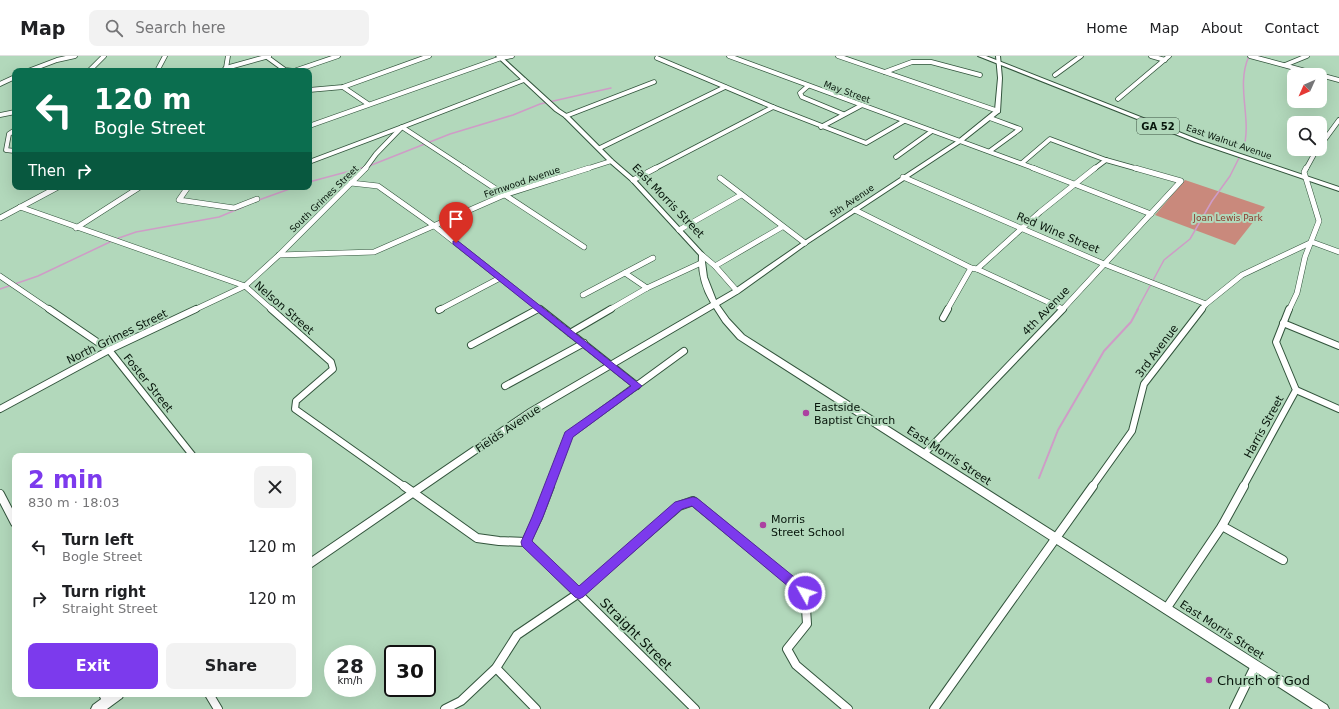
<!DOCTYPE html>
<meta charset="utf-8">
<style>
:root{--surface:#fff;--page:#f2f2f2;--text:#202124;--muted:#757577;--line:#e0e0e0;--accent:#7c3aed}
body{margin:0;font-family:"DejaVu Sans",sans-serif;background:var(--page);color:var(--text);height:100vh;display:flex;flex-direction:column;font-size:15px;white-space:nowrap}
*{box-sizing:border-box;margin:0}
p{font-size:13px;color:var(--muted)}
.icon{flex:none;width:22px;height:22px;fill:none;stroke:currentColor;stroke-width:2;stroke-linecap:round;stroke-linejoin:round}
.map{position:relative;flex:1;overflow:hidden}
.drawer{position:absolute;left:12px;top:397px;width:300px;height:244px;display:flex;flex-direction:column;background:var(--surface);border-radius:8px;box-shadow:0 4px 16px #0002}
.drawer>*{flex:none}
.top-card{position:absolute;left:12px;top:12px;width:300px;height:122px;border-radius:8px;box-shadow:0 4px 16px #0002;background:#0b6e4f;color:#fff;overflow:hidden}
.needle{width:26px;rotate:225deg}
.buttons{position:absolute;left:1287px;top:12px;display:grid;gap:8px}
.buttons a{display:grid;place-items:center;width:40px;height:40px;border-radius:8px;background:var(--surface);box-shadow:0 4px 16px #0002;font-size:20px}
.speed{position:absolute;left:324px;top:589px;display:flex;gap:8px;font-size:20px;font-weight:700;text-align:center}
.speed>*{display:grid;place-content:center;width:52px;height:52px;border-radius:50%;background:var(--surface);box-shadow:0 4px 16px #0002;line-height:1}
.speed small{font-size:10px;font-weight:400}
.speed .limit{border:2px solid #111;border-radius:6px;background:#fff;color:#111}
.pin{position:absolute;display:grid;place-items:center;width:34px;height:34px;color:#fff;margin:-41px -17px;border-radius:50% 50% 50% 0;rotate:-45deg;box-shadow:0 0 4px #0007}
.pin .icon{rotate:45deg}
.me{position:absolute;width:44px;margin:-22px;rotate:309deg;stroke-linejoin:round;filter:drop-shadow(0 0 3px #0008)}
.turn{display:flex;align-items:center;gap:14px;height:84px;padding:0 16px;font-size:18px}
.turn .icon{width:52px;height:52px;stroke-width:2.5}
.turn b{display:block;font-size:28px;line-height:34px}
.then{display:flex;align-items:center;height:38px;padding:0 16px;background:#0003;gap:8px;font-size:15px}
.round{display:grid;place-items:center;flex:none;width:42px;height:42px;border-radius:8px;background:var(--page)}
.summary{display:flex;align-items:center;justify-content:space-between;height:68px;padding:0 16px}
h1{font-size:24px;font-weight:800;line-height:30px;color:var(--accent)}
.button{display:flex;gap:8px;margin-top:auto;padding:8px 16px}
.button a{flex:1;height:46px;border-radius:8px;background:var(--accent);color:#fff;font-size:16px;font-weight:800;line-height:46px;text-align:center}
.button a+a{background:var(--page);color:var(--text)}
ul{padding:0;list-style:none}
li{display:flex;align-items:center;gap:12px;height:52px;padding:0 16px}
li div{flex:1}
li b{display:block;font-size:15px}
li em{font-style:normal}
header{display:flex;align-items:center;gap:24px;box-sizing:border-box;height:56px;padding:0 20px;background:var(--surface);border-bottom:1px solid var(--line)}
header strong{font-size:19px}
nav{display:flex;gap:22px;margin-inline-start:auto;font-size:14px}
.search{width:280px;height:36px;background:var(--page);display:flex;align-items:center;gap:10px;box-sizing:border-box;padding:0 14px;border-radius:8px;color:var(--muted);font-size:15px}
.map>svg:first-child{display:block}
</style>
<header>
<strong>Map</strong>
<div class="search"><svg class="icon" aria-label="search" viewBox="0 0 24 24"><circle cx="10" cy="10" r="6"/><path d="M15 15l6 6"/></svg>Search here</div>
<nav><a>Home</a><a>Map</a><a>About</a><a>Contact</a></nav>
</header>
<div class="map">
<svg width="1339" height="653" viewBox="0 0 1339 653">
<rect width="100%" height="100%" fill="#b2d8bb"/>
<path fill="#c9897c" d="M1185,124L1265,151L1235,189L1155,159Z"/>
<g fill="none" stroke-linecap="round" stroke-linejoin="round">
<g stroke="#cf9cc7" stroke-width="1.5">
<path d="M1243,94C1253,63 1235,31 1249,0"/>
<path d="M369,110L450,78L513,59L540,48L611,32"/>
<path d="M309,126L365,111"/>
<path d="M256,145L295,131"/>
<path d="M116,183L136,176L219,161L243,151"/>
<path d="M0,233L38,220L112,185"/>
<path d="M1137,254L1164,204L1190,183L1212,145L1230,120L1239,102"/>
</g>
<path stroke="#cf9cc7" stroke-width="2" d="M1039,422L1058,374L1104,295L1131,266L1138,253"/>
<g stroke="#32543c" stroke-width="5.5">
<g id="street-far3">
<path d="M729,0L1036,113"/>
<path d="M838,0L998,55"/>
<path d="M1151,0L1165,4"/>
<path d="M1250,0L1339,24"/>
<path d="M267,1L285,14L294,15L338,0"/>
<path d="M657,2L773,51L866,87L904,65"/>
<path d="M1285,9L1307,0"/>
<path d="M226,12L269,0"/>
<path d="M28,15L57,4L75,0"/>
<path d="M89,15L104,0"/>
<path d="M157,15L165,0"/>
<path d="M223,15L226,12L228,0"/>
<path d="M885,16L912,6H931L980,19"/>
<path d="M1055,19L1081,0"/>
<path d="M0,28L15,21"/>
<path d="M808,30L800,37L802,41L843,58"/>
<path d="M343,31L368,48"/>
<path d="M309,34L343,31L429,0"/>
<path d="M1118,43L1169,0"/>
<path d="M0,59L15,56"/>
<path d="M566,60L654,26"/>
<path d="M990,62L1020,73L990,95"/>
<path d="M309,70L501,2L512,0"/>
<path d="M821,71L862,49"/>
<path d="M15,74L9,78L6,94L15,95"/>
<path d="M1320,90L1339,64"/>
<path d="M600,92L725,31"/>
<path d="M896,101L932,75"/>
<path d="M309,106L402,71L466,113"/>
<path d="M1022,107L1050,83L1106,104L1138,113"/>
<path d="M365,113L376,98L402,71L524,24"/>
<path d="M586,113L611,105"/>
<path d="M654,113L773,51"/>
<path d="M1094,113L1106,104"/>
<path d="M1306,113L1317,93"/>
</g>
</g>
<g stroke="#32543c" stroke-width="6">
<g id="street-far2">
<path d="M464,112L584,191"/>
<path d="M1033,112L1151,158"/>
<path d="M903,121L1104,208L1206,248"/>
<path d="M720,122L805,187"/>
<path d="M633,124L656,112"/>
<path d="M351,127L378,130L433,169L541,254"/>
<path d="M188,131L179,144L234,152L257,143"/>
<path d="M20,151L245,230L272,254"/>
<path d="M855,154L971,212L977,213L1063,253"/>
<path d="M0,162L58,131"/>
<path d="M76,172L140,131"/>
<path d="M679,174L741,139"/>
<path d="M279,199L374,196L504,139L589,112"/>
<path d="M702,199L715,210L737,235"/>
<path d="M715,210L782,171"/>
<path d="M977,213L1040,156L1095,112"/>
<path d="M625,217L647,232"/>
<path d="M0,220L50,254"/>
<path d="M583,239L653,202"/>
<path d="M194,254L245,230L279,199L366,112"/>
<path d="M439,254L500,222"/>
<path d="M536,254L538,253"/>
<path d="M609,254L647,232L701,207"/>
<path d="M947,254L971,212"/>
<path d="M1062,254L1181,125L1135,112"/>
<path d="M1201,254L1206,248L1242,219L1312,186L1339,196"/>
<path d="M1289,254L1297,237L1305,201L1319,165L1304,116L1306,112"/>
</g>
</g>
<g stroke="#32543c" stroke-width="8">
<g id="street-far1">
<path d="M49,253L109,294L193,400"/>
<path d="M271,253L331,306L333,313L296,345L295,353L405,431"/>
<path d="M540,253L637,330"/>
<path d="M439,254L441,253"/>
<path d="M943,262L948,253"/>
<path d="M1283,267L1339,290"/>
<path d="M570,277L611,253"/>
<path d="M471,289L538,253"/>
<path d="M505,330L584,287"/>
<path d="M1296,334L1339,353"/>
<path d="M0,353L109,294L196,253"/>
<path d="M924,398L1063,253"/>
<path d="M549,431L569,379L684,295"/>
<path d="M1092,431L1132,375L1144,328L1202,253"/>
<path d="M1243,431L1296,334L1276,286L1289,253"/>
</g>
</g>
<g stroke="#32543c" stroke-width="10">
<g id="street">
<path d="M404,430L477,482L499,485L526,486L538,461L550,430"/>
<path d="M0,438L15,467"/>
<path d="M1222,470L1283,504"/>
<path d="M526,486L695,653"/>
<path d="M1166,553L1222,470L1244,430"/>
<path d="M496,612L536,653"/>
<path d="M103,638L107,646"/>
<path d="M209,638L218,653"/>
<path d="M445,653L461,645L496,612L517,579L579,537L679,450L693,445L805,537L807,568L787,593L796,609L848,653"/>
<path d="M934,653L1093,430"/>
<path d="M1234,653L1255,610"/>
</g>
</g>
<g stroke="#32543c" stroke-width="2">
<g id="secondary">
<path d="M496,0H501L559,53L568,59L613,104L635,123L704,198L707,221L716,244L735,233L803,186L958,84L995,54L998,22L996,0H1000L1002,22L1000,56L962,86L807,188L739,237L719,249L729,263L744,279L1327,649L1329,653H1313L738,283L723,266L714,252L535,357L309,513V503L529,353L711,247C702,232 698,217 699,199L631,125L609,106L564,61L555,55Z"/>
<path d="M108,638H124L122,642L107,653H91L93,649Z"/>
</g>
</g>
<g stroke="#32543c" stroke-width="2">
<path id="primary" d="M978,0H986L1199,84L1339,131V135L1195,86Z"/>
</g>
<use href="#street-far3" stroke="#fff" stroke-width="4"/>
<use href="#street-far2" stroke="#fff" stroke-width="5"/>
<use href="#street-far1" stroke="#fff" stroke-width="6"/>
<use href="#street" stroke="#fff" stroke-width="8"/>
<use href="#secondary" fill="#fff" fill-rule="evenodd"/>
<use href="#primary" fill="#fff" fill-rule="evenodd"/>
</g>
<path fill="#7c3aed" stroke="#51269a" d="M453,185H458L642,330L573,381L543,461L532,485L579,530L675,446L693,441L697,442L809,533L811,537L809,541L805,542L801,541L692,450L682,453L583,541L579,543L575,541L522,490L521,486L532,461L565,376L631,330L453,188Z"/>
<g fill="#ac41a1" stroke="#b2d8bb" stroke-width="1.5">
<circle cx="806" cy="357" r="4"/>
<circle cx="763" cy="469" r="4"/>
<circle cx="1209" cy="624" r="4"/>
</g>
<g text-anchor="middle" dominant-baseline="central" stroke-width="4" stroke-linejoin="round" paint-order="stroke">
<g font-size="9" fill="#07150b" stroke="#b2d8bb">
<text transform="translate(847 36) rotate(20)">May Street</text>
<text transform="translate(1229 86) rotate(19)">East Walnut Avenue</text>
<text transform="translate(522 126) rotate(-19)">Fernwood Avenue</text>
<text transform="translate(324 143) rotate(-44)">South Grimes Street</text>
<text transform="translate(852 145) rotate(-34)">5th Avenue</text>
</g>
<g font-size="9" fill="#8c3b2d" stroke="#b2d8bb">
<text x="1228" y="162">Joan Lewis Park</text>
</g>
<rect fill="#b2d8bb" stroke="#3a5040" stroke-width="1" x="1137" y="62" width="42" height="16" rx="3"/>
<g font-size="10" font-weight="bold" fill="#07150b">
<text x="1158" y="70">GA 52</text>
</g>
<g font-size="11" fill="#07150b" stroke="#b2d8bb">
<text transform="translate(668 145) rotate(46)">East Morris Street</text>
<text transform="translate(1058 177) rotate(23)">Red Wine Street</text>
<text transform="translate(284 252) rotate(41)">Nelson Street</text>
<text transform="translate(1046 255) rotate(-46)">4th Avenue</text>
<text transform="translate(117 281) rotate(-26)">North Grimes Street</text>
<text transform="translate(1157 295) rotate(-53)">3rd Avenue</text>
<text transform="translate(148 327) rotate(51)">Foster Street</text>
<text transform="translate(1264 371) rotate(-61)">Harris Street</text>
<text transform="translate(508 373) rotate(-34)">Fields Avenue</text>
<text transform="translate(949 400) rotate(33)">East Morris Street</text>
<text transform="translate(1222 574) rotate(33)">East Morris Street</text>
</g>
<g font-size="11" fill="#07150b" stroke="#b2d8bb" text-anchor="start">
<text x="814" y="351">Eastside<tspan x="814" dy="13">Baptist Church</tspan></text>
<text x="771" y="463">Morris<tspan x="771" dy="13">Street School</tspan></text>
</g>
<g font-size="13" fill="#07150b" stroke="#b2d8bb">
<text transform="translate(636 578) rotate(45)">Straight Street</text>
</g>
<g font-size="13" fill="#07150b" stroke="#b2d8bb" text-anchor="start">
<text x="1217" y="624">Church of God</text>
</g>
</g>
</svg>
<div class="buttons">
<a><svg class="needle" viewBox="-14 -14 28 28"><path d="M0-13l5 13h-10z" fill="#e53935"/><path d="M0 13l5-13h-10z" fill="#757577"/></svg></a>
<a><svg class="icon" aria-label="search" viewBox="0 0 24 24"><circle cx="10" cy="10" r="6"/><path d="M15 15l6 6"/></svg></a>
</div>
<div class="speed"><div>28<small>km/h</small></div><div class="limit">30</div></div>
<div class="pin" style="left:456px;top:187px;background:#d93025"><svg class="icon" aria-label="arrive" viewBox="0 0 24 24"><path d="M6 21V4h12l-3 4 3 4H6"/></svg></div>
<svg class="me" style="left:805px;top:537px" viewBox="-20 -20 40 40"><circle r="17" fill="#7c3aed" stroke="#fff" stroke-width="3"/><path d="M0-11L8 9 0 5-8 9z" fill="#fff"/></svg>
<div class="top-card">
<div class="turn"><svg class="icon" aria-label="left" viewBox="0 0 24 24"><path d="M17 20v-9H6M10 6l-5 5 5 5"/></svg><div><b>120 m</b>Bogle Street</div></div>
<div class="then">Then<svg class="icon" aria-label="right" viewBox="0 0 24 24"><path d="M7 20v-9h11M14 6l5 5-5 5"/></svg></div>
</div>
<section class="drawer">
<div class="summary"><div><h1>2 min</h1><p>830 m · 18:03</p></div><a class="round"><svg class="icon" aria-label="close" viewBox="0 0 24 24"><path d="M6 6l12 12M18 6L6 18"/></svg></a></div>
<ul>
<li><svg class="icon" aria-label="left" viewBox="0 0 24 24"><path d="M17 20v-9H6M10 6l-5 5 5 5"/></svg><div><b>Turn left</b><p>Bogle Street</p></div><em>120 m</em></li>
<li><svg class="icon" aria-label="right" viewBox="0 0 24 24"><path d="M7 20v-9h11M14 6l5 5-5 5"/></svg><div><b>Turn right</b><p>Straight Street</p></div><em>120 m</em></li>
</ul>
<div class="button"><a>Exit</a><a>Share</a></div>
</section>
</div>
